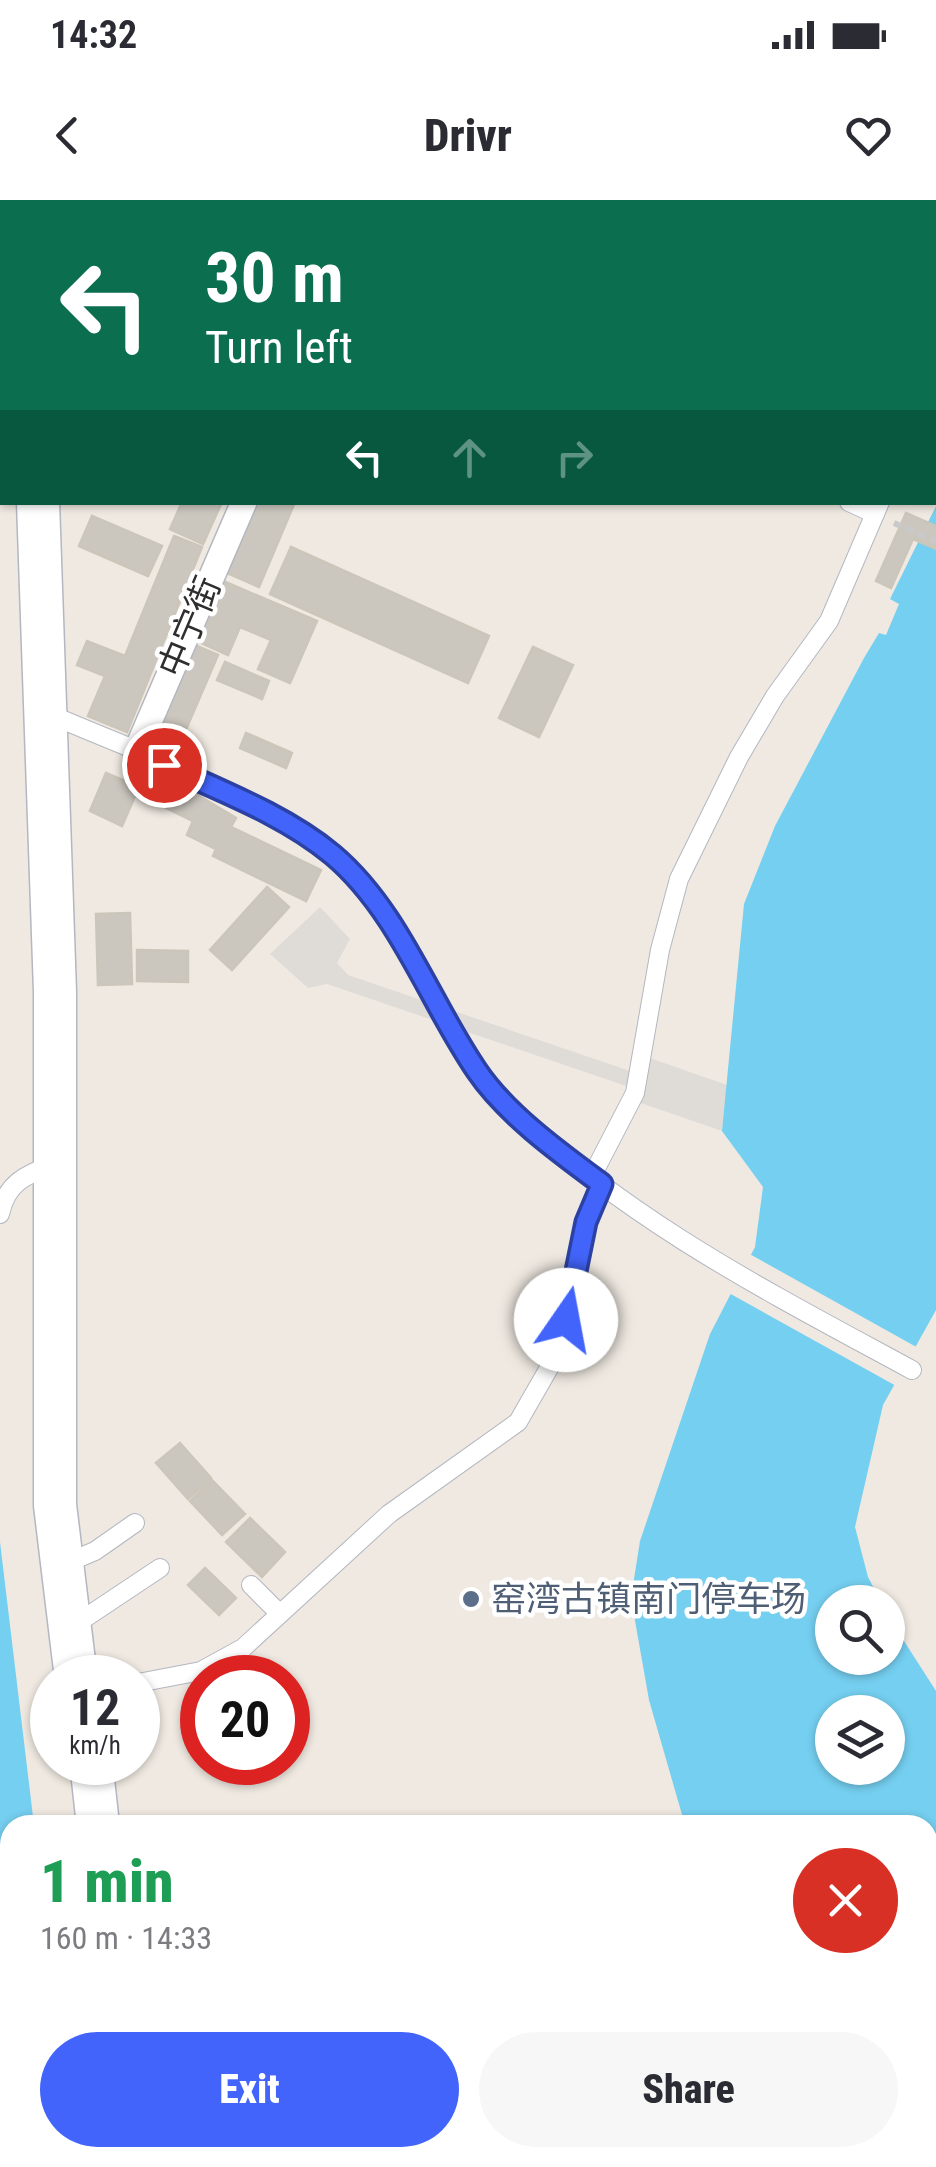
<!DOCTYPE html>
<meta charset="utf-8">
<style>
:root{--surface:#fff;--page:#f7f7f7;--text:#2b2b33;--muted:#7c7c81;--accent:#4264fb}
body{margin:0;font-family:"Roboto Condensed","Noto Sans SC",sans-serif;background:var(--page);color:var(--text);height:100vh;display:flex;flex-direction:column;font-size:38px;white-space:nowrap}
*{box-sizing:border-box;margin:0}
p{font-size:32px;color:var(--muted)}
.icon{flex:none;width:55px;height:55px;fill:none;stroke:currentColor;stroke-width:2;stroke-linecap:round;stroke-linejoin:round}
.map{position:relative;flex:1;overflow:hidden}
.drawer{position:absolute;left:0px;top:1615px;width:938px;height:352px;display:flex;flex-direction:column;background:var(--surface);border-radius:30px 30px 0 0;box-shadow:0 2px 8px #0004}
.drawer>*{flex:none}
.top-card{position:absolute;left:0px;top:0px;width:938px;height:305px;box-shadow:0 2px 8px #0004;background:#0b6e4f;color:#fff;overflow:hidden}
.buttons{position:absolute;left:815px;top:1385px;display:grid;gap:20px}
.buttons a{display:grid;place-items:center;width:90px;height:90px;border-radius:50%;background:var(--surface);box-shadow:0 2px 8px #0004;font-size:50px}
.speed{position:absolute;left:30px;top:1455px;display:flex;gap:20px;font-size:50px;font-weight:700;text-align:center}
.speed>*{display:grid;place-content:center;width:130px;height:130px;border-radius:50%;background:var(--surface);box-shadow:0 2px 8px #0004;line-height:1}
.speed small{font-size:25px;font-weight:400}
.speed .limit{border:15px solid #d22;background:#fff;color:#111}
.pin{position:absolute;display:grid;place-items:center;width:85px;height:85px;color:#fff;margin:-42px;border:5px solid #fff;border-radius:50%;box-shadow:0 2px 10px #0007}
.me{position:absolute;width:110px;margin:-55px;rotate:12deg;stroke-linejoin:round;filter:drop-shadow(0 0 8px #0008)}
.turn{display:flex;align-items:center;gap:35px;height:210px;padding:0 40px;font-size:45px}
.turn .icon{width:130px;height:130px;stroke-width:2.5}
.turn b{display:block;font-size:70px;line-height:85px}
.lanes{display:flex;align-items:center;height:95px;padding:0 40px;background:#0003;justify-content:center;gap:50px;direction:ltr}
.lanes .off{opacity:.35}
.round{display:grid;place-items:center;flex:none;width:105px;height:105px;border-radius:52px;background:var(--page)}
.overview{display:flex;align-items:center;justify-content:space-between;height:170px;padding:0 40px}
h1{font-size:60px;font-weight:800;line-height:75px;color:#1e9e55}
.action{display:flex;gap:20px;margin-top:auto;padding:20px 40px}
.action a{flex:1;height:115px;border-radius:60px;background:var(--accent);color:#fff;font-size:40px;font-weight:800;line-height:115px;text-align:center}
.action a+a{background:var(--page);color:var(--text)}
.status{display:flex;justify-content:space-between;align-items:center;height:70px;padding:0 50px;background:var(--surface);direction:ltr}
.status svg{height:28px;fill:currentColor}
header{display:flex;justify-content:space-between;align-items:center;height:130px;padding:0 40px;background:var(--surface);font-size:45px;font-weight:800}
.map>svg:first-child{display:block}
</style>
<div class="status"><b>14:32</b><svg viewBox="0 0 49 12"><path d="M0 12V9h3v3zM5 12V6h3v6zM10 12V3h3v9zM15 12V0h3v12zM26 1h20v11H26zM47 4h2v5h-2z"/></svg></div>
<header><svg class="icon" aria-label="back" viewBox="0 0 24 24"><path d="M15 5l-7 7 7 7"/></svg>Drivr<svg class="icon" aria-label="heart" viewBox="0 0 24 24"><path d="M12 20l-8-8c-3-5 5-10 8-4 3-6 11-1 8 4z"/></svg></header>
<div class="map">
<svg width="936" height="1967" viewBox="0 0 936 1967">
<rect width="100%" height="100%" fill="#efe9e1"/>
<path fill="#dfdcd8" d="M320,707L350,739L337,763L348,775L639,874L644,856L727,885L722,931L632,900L635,889L327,784L308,788L270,754Z"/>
<g fill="#75cff0" fill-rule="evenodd">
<path d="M936,306V1110L883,1205L855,1327L868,1377L881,1402H832V1458H888V1416L936,1491V1967L920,1958H928V1625H685L649,1500L631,1398L640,1341L710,1134L755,1047L763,987L722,931L744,704L775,626L864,458L879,433L886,435L899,404L890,399ZM832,1512H888V1568H832Z"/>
<path d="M0,1342L34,1625H10V1958H77L79,1967H0Z"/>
</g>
<path fill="#efe9e1" d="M746,1052L920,1149L898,1187L727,1092Z"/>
<g fill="#cbc7bf" stroke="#cbc5ba" stroke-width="2.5">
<path d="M182,302H222L203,344L170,329Z"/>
<path d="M254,302H295L259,387L225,372Z"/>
<path d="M906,313L936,326V349L913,339L891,388L876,381Z"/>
<path d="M92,316L162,346L148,376L79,346Z"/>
<path d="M174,336L202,347L127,532L88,516L105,476L77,465L87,441L125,456Z"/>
<path d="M291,347L489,436L468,483L270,394Z"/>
<path d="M223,381L317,421L290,483L258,469L271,440L240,427L228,455L197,441Z"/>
<path d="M192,444L218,455L175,555L149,543Z"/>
<path d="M533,447L573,465L539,537L499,518Z"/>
<path d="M225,462L269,481L262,499L217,480Z"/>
<path d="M246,533L292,553L286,568L240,548Z"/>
<path d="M106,573L139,587L122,626L90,611Z"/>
<path d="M176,582L236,618L231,627L321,670L306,701L213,656L216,649L187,635L193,621L164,607Z"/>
<path d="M267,687L289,707L232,770L210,750Z"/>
<path d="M130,713L132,784L98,785L96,714Z"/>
<path d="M137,750L188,751V782L137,781Z"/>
<path d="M180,1243L211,1278L188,1299L156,1263Z"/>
<path d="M212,1280L245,1314L222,1335L190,1301Z"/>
<path d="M250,1318L285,1352L262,1377L226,1342Z"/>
<path d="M205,1368L236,1398L219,1415L188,1385Z"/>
</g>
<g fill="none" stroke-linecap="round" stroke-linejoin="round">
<g stroke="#b4b7c1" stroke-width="20">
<g id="service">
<path d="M41,0L43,2"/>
<path d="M935,171L936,170"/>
<path d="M849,302L875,314"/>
<path d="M47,513C156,561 303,606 377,704C426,768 450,848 509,906C624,1019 772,1094 912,1170"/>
<path d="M592,976L635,893L660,750L679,679L739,557L775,496L829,421L880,302"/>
<path d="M0,1014C7,981 27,975 56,963"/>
<path d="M62,1365L95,1351L135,1323"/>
<path d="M251,1385L279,1413"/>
<path d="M70,1428L160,1368"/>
<path d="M138,1483L201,1471L243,1448L389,1314L518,1222L553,1161L586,1022L602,983"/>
</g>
</g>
<g stroke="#b4b7c1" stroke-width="28">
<g id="pedestrian">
<path d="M373,2L374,0"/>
<path d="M136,552L244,302"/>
</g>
</g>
<g stroke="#b4b7c1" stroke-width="45">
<g id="tertiary">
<path d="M19,0V2"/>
<path d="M38,302L55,792V1305L76,1478"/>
<path d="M91,1562L98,1625"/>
<path d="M134,1958L135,1967"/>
</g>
</g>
<g stroke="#c9c9c9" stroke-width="6" stroke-dasharray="8 5" stroke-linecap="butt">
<path d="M0,193L2,192"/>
<path d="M894,323L936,341"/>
</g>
<use href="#service" stroke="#fff" stroke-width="18"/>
<use href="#pedestrian" stroke="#fff" stroke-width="25"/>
<use href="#tertiary" stroke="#fff" stroke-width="42"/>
</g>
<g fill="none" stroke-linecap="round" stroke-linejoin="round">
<g stroke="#2b41a3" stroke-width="25">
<path id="route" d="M164,565C221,591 285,615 333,655C399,711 429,801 477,871C506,914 560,953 602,984L586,1022L566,1120"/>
</g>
<use href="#route" stroke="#4264fb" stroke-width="18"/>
</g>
<circle fill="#5c6f8a" stroke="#fff" stroke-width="4" cx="471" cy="1399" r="10"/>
<g text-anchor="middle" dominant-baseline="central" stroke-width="9" stroke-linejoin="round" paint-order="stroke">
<g font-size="35" fill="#2e2e2e" stroke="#fff">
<text transform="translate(190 427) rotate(-67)">中宁街</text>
</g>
<g font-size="35" fill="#4e5e75" stroke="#fff" text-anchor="start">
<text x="491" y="1399">窑湾古镇南门停车场</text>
</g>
</g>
</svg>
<div class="buttons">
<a><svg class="icon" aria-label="search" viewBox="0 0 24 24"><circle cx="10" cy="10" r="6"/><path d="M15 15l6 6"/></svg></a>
<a><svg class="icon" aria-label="layers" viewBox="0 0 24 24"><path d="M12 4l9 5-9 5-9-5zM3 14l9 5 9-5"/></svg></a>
</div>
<div class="speed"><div>12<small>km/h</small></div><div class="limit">20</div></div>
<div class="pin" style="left:164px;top:565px;background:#d93025"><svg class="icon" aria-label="arrive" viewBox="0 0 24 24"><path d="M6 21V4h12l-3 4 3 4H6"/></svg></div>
<svg class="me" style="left:566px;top:1120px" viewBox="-20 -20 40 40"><circle r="19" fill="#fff"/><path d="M0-13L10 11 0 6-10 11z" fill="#4264fb"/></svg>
<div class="top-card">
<div class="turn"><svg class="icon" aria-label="left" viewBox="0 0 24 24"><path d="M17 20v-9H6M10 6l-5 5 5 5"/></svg><div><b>30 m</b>Turn left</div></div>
<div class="lanes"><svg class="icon" aria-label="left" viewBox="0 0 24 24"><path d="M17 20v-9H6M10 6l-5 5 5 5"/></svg><svg class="icon off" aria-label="ahead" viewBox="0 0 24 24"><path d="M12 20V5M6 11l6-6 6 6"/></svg><svg class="icon off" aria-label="right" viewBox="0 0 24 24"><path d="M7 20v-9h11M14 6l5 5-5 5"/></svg></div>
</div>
<section class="drawer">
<div class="overview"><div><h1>1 min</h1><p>160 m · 14:33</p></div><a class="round" style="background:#d93025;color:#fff"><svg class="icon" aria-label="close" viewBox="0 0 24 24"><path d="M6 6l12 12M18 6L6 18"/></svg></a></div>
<div class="action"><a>Exit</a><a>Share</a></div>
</section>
</div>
